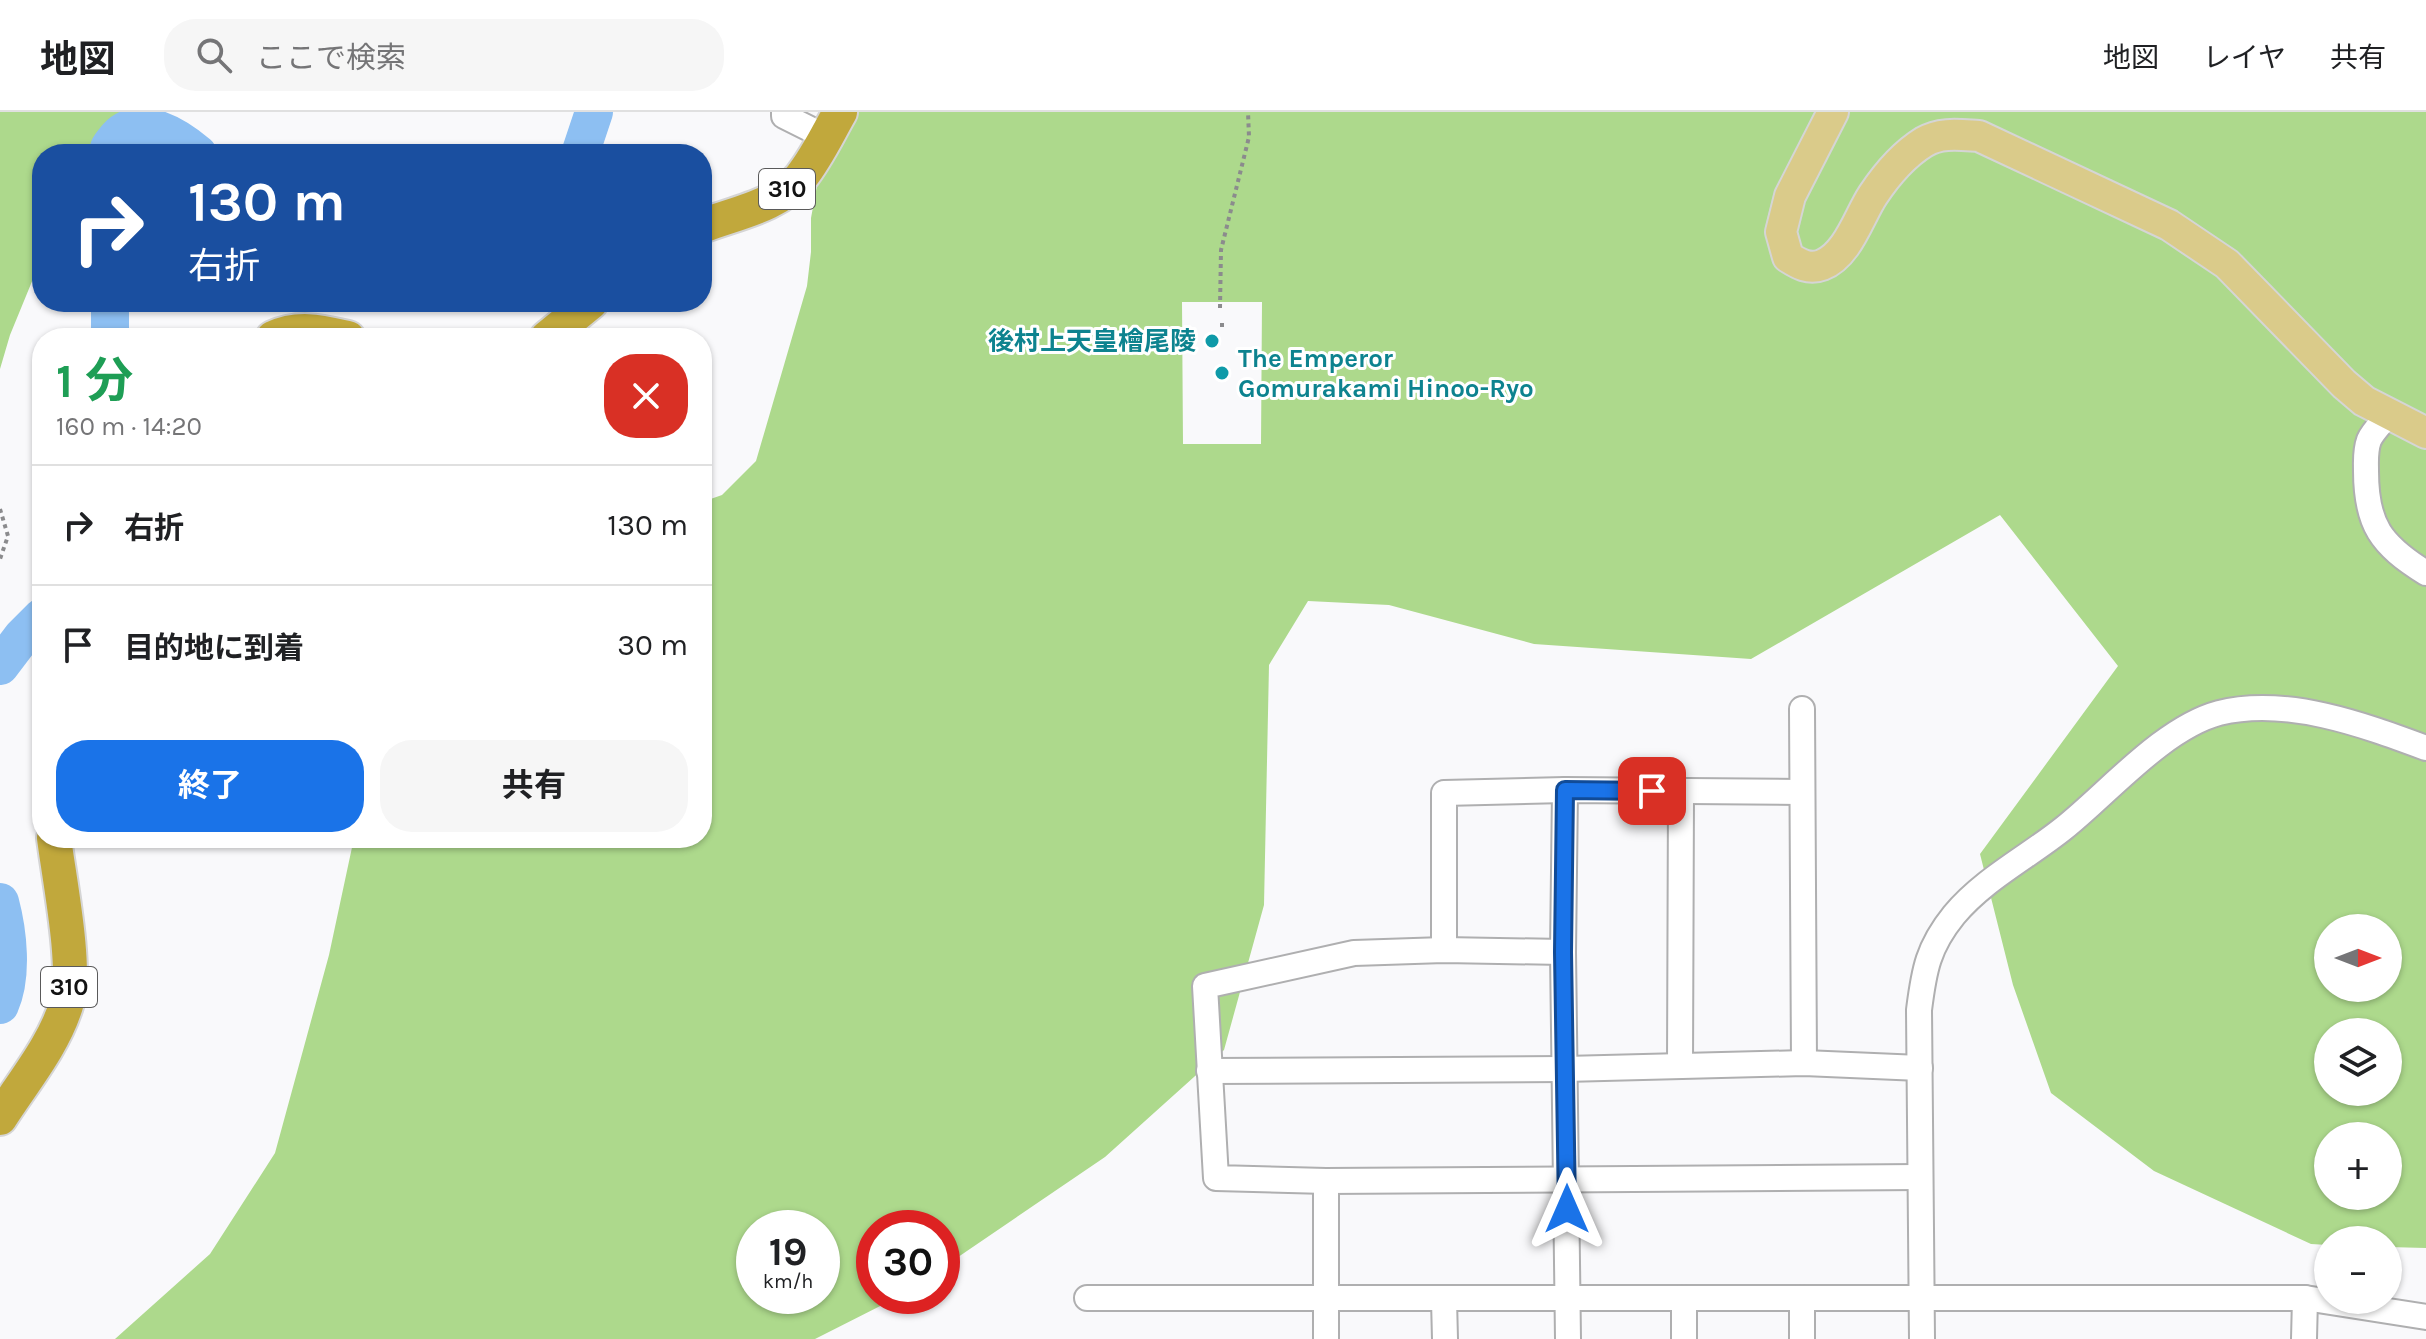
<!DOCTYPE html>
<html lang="ja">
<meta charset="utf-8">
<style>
:root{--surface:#fff;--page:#f6f6f6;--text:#202124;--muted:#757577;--line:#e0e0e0;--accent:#1a73e8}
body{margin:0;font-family:Karla,"Noto Sans JP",sans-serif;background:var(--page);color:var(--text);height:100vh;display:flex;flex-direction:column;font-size:30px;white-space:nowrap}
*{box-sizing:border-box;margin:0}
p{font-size:26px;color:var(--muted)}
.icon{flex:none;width:44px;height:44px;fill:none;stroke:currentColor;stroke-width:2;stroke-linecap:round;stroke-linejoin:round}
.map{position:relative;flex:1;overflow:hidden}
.drawer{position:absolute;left:32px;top:216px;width:680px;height:520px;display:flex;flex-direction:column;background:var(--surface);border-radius:32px;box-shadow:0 2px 6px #0004}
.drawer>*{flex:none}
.hud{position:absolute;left:32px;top:32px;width:680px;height:168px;border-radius:32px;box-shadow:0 2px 6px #0004;background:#1a4fa0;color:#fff;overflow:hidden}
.needle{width:52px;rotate:90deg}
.tools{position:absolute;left:2314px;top:802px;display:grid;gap:16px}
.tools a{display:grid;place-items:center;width:88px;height:88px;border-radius:50%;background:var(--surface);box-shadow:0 2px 6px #0004;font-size:40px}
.speed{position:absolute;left:736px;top:1098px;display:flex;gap:16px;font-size:40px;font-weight:700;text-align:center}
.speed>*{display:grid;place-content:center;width:104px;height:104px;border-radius:50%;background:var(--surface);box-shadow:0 2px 6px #0004;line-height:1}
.speed small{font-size:20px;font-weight:400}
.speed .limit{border:12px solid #d22;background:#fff;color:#111}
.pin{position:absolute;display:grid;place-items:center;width:68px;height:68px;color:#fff;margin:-34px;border-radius:16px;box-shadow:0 4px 12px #0006}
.me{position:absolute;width:88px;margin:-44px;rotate:0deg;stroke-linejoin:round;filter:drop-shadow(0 0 6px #0008)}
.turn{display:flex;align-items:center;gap:28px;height:168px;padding:0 24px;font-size:36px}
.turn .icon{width:104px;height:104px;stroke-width:2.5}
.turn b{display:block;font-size:56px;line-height:68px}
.round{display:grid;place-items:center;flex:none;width:84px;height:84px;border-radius:32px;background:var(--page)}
.summary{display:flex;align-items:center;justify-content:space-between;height:136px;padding:0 24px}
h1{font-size:48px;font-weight:700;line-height:60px;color:#1e9e55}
.cta{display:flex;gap:16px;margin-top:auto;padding:16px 24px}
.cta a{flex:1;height:92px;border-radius:32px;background:var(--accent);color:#fff;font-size:32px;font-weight:700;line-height:92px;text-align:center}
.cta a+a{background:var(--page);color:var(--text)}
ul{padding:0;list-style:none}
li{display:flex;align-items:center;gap:24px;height:120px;padding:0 24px;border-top:2px solid var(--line)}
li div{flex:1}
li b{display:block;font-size:30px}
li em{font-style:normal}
header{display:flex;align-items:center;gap:48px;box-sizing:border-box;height:112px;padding:0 40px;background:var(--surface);border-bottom:2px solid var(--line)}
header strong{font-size:38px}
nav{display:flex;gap:44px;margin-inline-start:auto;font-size:28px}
.search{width:560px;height:72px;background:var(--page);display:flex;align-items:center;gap:20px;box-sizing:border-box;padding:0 28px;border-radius:32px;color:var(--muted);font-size:30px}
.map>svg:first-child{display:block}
</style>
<header>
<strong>地図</strong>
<div class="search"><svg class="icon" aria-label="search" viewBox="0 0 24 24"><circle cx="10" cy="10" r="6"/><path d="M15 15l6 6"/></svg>ここで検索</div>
<nav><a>地図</a><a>レイヤ</a><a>共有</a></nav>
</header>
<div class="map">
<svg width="2426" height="1227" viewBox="0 0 2426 1227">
<rect width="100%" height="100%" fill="#f9f9fb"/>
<g fill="#add98c" fill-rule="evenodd">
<path d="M0,0H142L129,5L97,42H42V145L10,223L0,257Z"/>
<path d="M853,0H2426V1136L2388,1135V1128H2328V1133L2311,1132L2154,1059L2051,981L2013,873L1980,742L2118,554L2000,403L1751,547L1534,532L1389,493L1308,489L1269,553L1264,793L1224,938L1105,1045L942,1156V1116H874V1184H900L815,1227H115L210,1142L275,1041L329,843L354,726H702V390L722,383L756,349L807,174L811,140V106L818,68ZM1182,190H1262L1261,332H1183ZM2328,816H2388V876H2328ZM2328,920H2388V980H2328ZM2328,1024H2388V1084H2328ZM754,1116H822V1184H754Z"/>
</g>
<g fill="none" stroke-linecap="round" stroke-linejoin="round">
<g stroke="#8dbff2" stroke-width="38">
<path d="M108,42C108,34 112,32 117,25C140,0 178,25 198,42"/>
<path d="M580,42L594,0"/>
<path d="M110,190V226"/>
<path d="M0,554L22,525L42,505"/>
<path d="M0,790C8,820 13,864 0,893"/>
</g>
<g stroke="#afafb0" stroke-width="28">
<g id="minor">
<path d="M784,0V4L826,25"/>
<path d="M2388,303C2382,311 2373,319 2369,328C2365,339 2366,348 2366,359C2366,413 2381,433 2426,461"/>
<path d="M1802,597L1804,951"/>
<path d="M1565,678L1563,840L1568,1227"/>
<path d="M1444,838V681L1565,678L1801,680"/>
<path d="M1563,840L1444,838L1354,841L1205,874L1216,1066L1326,1069L1920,1065"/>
<path d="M1680,954L1681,680"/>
<path d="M1209,959L1565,957L1804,951L1920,956"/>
<path d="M1087,1186H2305L2426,1205"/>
<path d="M1802,1186V1227"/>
<path d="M1444,1188L1445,1227"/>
<path d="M1326,1227V1069"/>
<path d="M1684,1227V1186"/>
<path d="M1922,1227L1919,898C1924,858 1928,835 1954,803C1984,767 2028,745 2064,716C2108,681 2163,616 2219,601C2286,584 2364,613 2426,636"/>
<path d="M2304,1227L2305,1186"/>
</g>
</g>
<g stroke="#d5d5d5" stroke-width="34">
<path id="major" d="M1833,0L1790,84L1781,120L1788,145C1799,152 1809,158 1822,153C1848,143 1859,104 1873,83C1887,62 1903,43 1924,30C1941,20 1960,23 1979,24L2169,113L2227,152L2344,272L2364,289L2426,321"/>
</g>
<g stroke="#d5d5d5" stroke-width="38">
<g id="highway">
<path d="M702,114C735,101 778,94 801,65C817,45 828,21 840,0"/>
<path d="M273,226C299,214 321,220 348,226"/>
<path d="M547,226L591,190"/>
<path d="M0,1006C23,970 55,932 67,890C77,855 59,766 54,726"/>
</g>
</g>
<g stroke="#8b8b8d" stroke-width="4" stroke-dasharray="4 4" stroke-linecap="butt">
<path d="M1220,196L1221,138L1249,25L1248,0"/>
<path d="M1222,211V215"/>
<path d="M0,397L8,424L0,447"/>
</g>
<use href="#minor" stroke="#fff" stroke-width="24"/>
<use href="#major" stroke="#dacb8a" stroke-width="30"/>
<use href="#highway" stroke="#c1a83c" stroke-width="34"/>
</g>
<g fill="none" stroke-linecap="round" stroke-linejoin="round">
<g stroke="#114b97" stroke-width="20">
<path id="route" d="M1567,1097L1563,840L1565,678L1652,679"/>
</g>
<use href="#route" stroke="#1a73e8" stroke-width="14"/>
</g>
<g fill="#0f9aa8" stroke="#fff" stroke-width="3">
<circle cx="1212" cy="229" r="8"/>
<circle cx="1222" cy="261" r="8"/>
</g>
<g text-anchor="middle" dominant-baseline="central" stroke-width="6" stroke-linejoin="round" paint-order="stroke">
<g fill="#fff" stroke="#5a5a5a" stroke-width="2">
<rect x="759" y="57" width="56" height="40" rx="6"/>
<rect x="41" y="855" width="56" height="40" rx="6"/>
</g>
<g font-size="24" font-weight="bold" fill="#131313">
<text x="787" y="77">310</text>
<text x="69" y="875">310</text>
</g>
<g font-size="26" font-weight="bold" fill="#0d838f" stroke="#fff" text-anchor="end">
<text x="1196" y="229">後村上天皇檜尾陵</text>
<text x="1238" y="246" text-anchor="start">The Emperor<tspan x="1238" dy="30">Gomurakami Hinoo-Ryo</tspan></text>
</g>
</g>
</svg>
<div class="tools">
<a><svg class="needle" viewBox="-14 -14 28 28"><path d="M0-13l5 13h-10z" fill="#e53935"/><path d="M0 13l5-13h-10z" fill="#757577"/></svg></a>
<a><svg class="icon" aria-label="layers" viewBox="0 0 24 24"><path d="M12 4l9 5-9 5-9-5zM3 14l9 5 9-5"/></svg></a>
<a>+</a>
<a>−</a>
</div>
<div class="speed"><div>19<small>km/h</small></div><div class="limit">30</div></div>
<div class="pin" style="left:1652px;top:679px;background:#d93025"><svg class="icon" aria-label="arrive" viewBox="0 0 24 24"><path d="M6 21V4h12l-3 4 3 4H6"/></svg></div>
<svg class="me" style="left:1567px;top:1097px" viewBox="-20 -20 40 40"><path d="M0-17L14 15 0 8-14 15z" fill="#1a73e8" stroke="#fff" stroke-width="4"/></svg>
<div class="hud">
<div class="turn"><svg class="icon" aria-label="right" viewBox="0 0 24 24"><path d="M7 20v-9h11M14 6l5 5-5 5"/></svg><div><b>130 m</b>右折</div></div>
</div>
<section class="drawer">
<div class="summary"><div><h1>1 分</h1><p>160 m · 14:20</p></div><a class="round" style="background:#d93025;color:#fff"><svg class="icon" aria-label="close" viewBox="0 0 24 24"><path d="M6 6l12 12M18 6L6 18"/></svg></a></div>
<ul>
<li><svg class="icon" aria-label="right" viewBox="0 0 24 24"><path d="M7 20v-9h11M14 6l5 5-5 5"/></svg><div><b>右折</b></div><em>130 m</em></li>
<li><svg class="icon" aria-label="arrive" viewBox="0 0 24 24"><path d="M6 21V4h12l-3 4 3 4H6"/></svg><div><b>目的地に到着</b></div><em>30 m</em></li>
</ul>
<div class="cta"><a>終了</a><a>共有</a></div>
</section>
</div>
